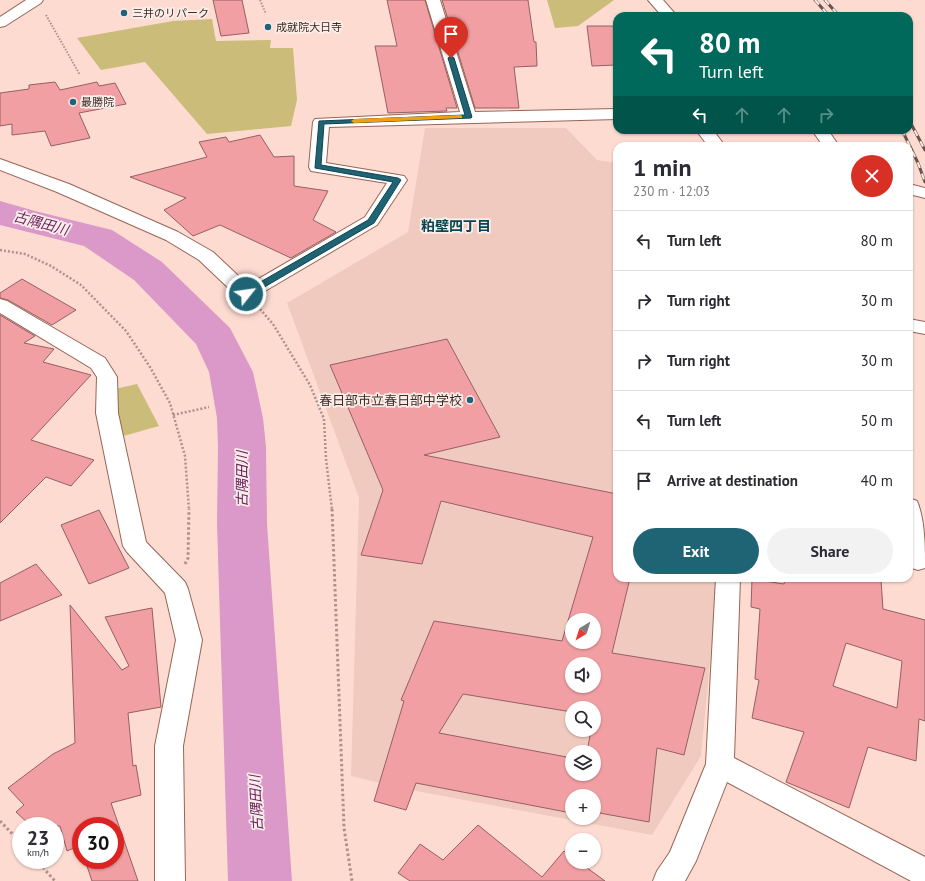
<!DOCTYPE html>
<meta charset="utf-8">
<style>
:root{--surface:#fff;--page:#f2f2f3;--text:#2b2b33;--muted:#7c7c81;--line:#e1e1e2;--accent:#1f6475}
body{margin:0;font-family:"PT Sans","Noto Sans JP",sans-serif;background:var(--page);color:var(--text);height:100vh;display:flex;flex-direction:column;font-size:15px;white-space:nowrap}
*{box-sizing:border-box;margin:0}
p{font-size:13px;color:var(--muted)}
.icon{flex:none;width:22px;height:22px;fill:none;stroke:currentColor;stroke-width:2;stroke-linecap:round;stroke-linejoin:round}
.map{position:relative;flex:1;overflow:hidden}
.panel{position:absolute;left:613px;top:142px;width:300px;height:440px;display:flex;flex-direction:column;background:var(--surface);border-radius:12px;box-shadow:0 1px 3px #0004}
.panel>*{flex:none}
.guide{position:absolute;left:613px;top:12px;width:300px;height:122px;border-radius:12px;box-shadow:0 1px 3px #0004;background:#00695c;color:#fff;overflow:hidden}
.needle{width:26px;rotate:218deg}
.buttons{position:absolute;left:565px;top:613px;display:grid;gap:8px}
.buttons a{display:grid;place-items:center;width:36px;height:36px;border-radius:50%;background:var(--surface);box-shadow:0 1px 3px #0004;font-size:20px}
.speed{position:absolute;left:12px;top:817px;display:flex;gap:8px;font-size:20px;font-weight:700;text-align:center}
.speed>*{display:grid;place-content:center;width:52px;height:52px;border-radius:50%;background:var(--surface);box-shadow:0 1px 3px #0004;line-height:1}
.speed small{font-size:10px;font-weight:400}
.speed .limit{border:6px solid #d22;background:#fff;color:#111}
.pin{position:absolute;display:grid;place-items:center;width:34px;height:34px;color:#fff;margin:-41px -17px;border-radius:50% 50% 50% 0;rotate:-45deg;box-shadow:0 0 4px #0007}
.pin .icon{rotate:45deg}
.me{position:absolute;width:44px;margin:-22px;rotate:60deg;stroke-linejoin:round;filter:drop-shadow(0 0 3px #0008)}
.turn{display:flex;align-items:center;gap:14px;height:84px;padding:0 20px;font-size:18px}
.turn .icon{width:52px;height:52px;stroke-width:2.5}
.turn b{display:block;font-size:28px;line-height:34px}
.lanes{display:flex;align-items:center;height:38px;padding:0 20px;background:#0003;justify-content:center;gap:20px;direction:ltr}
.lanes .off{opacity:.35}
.round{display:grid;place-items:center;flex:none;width:42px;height:42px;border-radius:21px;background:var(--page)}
.head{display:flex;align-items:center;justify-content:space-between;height:68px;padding:0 20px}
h1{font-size:24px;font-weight:600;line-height:30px}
.cta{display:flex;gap:8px;margin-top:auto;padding:8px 20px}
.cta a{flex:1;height:46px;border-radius:24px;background:var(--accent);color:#fff;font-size:16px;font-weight:600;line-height:46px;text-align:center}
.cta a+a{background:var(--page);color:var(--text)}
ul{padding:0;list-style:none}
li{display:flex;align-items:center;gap:12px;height:60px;padding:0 20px;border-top:1px solid var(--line)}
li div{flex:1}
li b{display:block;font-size:15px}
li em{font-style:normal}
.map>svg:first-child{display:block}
</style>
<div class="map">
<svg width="925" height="881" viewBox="0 0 925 881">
<rect width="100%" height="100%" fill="#fedbd1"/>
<path fill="#f1cabf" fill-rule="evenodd" d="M425,128H566L597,160L617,163V578H716V599L701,756L652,835L405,789L351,776L359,498L287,303L408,232ZM572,620H594V642H572ZM572,664H594V686H572ZM572,708H594V730H572ZM572,752H594V774H572ZM572,796H594V818H572Z"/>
<g fill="#cbbc79">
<path d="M547,0H614L578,26L555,28Z"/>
<path d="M212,19L216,41L271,40L270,48H293L297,100L291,126L207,134L145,62L101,70L77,38L173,21Z"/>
<path d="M137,384L159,426L120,437L115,389Z"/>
</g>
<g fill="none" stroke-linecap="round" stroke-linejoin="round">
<path fill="#da99c8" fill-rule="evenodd" d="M0,201L35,211L112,230L162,262L230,328L253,372L263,418L266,447L267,524L292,881H228L217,524L218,447L217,418L209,372L196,344L134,280L84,246L0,225Z"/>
</g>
<g fill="#f19fa2" stroke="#956062" fill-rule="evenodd">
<path d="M213,0H242L249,33L221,36Z"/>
<path d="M387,0H425L457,108H446L447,111L388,113L375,46H397Z"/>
<path d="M442,0H528L534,42H536L537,66L514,67L519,108H475Z"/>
<path d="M587,26H617V65L592,66Z"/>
<path d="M55,82L60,90L97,82L99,86L115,83L126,104L79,113L90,138L51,146L45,131L12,135V124L0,126V93L29,89V85Z"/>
<path d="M260,135L274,157L294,156V186L328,191L313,220L336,232L291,258L220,225L193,236L164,210L186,198L130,177L207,157L199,142L226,137L229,142Z"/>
<path d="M22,279L76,310L52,325L8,300L0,298V293Z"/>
<path d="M0,315L35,336L24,343L54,349L43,362L91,375L31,440L94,460L71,486L46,477L0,523Z"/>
<path d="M447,339L500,437L424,455L617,494V578H630L612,653L705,668L684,755L657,748L649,822L594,812V796H572V808L567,807L566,812L416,783L406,810L374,801L404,701L401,700L434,621L562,641L593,537L441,501L422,564L361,555L383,490L330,365ZM572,620H594V642H572ZM572,664H594V686H572ZM463,694L572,712V708H594V730H591L587,752H594V774H572V758L439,733Z"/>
<path d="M99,510L129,568L89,584L61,525Z"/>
<path d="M36,564L62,595L0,621V583Z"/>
<path d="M785,578H870L881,580L883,609L925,620V721L919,719L916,761L868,747L849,808L786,782L804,732L752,718L759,680L755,679L760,609L751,607L752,579L784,584ZM846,643L902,661L897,708L833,686Z"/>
<path d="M70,605L122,670L129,666L105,617L152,608L161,707L128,713L133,766L136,765L141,795L111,803L138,881H92L85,860H115V826H81V845L67,851L60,826H31L16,812L24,805L8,788L53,754L75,743Z"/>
<path d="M478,825L542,877L564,851L572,857V862H579L605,881H410L398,873L420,844L443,860Z"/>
</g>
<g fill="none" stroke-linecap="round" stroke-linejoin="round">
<g stroke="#976557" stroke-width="2">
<g id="minor">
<path d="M426,0H440L475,112L617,109V119L329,127L326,163L404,176L407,180L377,225L253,298L246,300L239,298L199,260L166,240L57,192L0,170V159L69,184L178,232L213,252L248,285L365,217L387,183L311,171L309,167L313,122L315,119L460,112Z"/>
<path d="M648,0H663L677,16H662Z"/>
<path d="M696,130H713L725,146H708Z"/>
<path d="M812,130H828L839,146H823Z"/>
<path d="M909,184L925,188V198L909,194Z"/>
<path d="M0,299L7,301L105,358L117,377L118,413L146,542L185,582L188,589L202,640L183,746L185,881H155V746L176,640L165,593L127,552L123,546L96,413L97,377L91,368L0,313Z"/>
<path d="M909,319L925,322V334L909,331Z"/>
<path d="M909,498L917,501C925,520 925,547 925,568L918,570L909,567Z"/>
<path d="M716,578H740L734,758L925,857V881H911L727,782L696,861L685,881H653L657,871L670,852L706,764Z"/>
</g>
</g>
<g stroke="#976557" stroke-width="2">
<path id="major" d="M26,0H43L41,3L5,26L0,27V17Z"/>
</g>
<g stroke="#af9189" stroke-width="2" stroke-dasharray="1.5 1.5" stroke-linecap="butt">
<path d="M260,0L266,14"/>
<path d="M46,15L80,75"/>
</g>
<g stroke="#af9189" stroke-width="2.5" stroke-dasharray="2 2" stroke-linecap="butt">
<path d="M0,250L25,254L51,266L81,285L126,331L150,367L170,403L185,456L189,510"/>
<path d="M260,309L273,324L310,385L324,419L326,459L332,510"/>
<path d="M173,415L209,407"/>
</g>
<g stroke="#af9189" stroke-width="3" stroke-dasharray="2.5 2.5" stroke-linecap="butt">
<path d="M332,509L344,828L352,881"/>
<path d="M185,564L188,558L189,509"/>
<path d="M0,821L21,843"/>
<path d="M36,860L55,881"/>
</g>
<use href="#minor" fill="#fff" fill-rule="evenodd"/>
<use href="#major" fill="#fff" fill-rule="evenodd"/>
<g stroke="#6b524b" stroke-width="3">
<g id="rail">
<path d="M815,0L829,16"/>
<path d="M825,0L839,16"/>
<path d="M909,120L925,150"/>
<path d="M902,130L918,163L925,182"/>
</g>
</g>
<use href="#rail" stroke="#faeeeb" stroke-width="2" stroke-dasharray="6" stroke-linecap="butt"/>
</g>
<path fill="#1f6475" stroke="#14414c" d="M451,56L454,58L472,117L471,118L324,124L321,165L398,178L401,180L374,223L249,296H243V292L368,220L393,182L315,168L319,121L465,115L448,58Z"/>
<path fill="#f59e0b" d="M460,115L462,116V118L354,123L351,121L354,119Z"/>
<g fill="#1f6475" stroke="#faeeeb" stroke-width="1.5">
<circle cx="124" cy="13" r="4"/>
<circle cx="268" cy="27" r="4"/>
<circle cx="73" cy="102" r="4"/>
<circle cx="470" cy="400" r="4"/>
</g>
<g text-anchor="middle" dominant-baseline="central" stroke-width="3.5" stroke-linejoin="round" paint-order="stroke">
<g font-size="11" fill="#412b25" stroke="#faeeeb" text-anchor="start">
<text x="132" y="13">三井のリパーク</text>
<text x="276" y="27">成就院大日寺</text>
<text x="81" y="102">最勝院</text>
</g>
<g font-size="13" fill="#412b25" stroke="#faeeeb" text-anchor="end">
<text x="462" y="400">春日部市立春日部中学校</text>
</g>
<g font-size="14" font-style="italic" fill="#681d59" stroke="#faeeeb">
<text transform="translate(41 223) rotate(15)">古隅田川</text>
<text transform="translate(242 479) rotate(-90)">古隅田川</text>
<text transform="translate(256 803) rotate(-93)">古隅田川</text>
</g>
<g font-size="14" font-weight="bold" fill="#0a4552" stroke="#faeeeb">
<text x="456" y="226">粕壁四丁目</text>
</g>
</g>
</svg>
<div class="buttons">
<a><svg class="needle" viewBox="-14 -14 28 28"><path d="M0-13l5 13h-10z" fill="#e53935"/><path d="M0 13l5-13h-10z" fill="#7c7c81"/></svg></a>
<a><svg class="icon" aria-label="sound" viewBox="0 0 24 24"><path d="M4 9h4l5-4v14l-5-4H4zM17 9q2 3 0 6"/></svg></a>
<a><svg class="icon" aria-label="search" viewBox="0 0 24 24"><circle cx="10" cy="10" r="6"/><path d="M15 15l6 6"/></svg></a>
<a><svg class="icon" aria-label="layers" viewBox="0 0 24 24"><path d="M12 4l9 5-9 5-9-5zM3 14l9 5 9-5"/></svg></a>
<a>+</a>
<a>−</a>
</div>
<div class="speed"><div>23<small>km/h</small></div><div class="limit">30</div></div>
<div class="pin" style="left:451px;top:58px;background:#d93025"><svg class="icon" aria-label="arrive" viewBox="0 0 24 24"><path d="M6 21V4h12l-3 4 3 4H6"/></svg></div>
<svg class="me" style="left:246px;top:294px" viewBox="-20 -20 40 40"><circle r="17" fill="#1f6475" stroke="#fff" stroke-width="3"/><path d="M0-11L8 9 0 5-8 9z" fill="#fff"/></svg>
<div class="guide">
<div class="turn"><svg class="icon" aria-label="left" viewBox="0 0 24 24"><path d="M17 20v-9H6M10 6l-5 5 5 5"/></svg><div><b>80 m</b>Turn left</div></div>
<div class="lanes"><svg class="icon" aria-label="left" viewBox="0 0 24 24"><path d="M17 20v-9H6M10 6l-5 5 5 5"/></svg><svg class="icon off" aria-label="ahead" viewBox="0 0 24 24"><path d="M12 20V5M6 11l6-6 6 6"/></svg><svg class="icon off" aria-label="ahead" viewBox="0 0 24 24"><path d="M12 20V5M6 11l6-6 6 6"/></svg><svg class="icon off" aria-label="right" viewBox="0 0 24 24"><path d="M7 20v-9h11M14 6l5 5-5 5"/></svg></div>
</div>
<section class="panel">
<div class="head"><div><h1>1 min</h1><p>230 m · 12:03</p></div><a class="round" style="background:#d93025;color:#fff"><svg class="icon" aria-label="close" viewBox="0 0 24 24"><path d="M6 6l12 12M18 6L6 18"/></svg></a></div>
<ul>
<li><svg class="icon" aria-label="left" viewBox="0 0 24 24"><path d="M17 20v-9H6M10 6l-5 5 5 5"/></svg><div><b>Turn left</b></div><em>80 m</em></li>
<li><svg class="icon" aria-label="right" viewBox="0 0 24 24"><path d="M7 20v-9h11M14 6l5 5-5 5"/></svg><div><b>Turn right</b></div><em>30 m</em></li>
<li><svg class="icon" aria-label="right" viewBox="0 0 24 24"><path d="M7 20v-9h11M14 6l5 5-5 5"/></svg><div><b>Turn right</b></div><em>30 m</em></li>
<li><svg class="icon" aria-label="left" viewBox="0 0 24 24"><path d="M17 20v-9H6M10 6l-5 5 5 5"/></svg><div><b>Turn left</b></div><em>50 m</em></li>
<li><svg class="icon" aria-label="arrive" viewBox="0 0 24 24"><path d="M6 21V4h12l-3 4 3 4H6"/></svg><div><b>Arrive at destination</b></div><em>40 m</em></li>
</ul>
<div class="cta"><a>Exit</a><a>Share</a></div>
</section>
</div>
